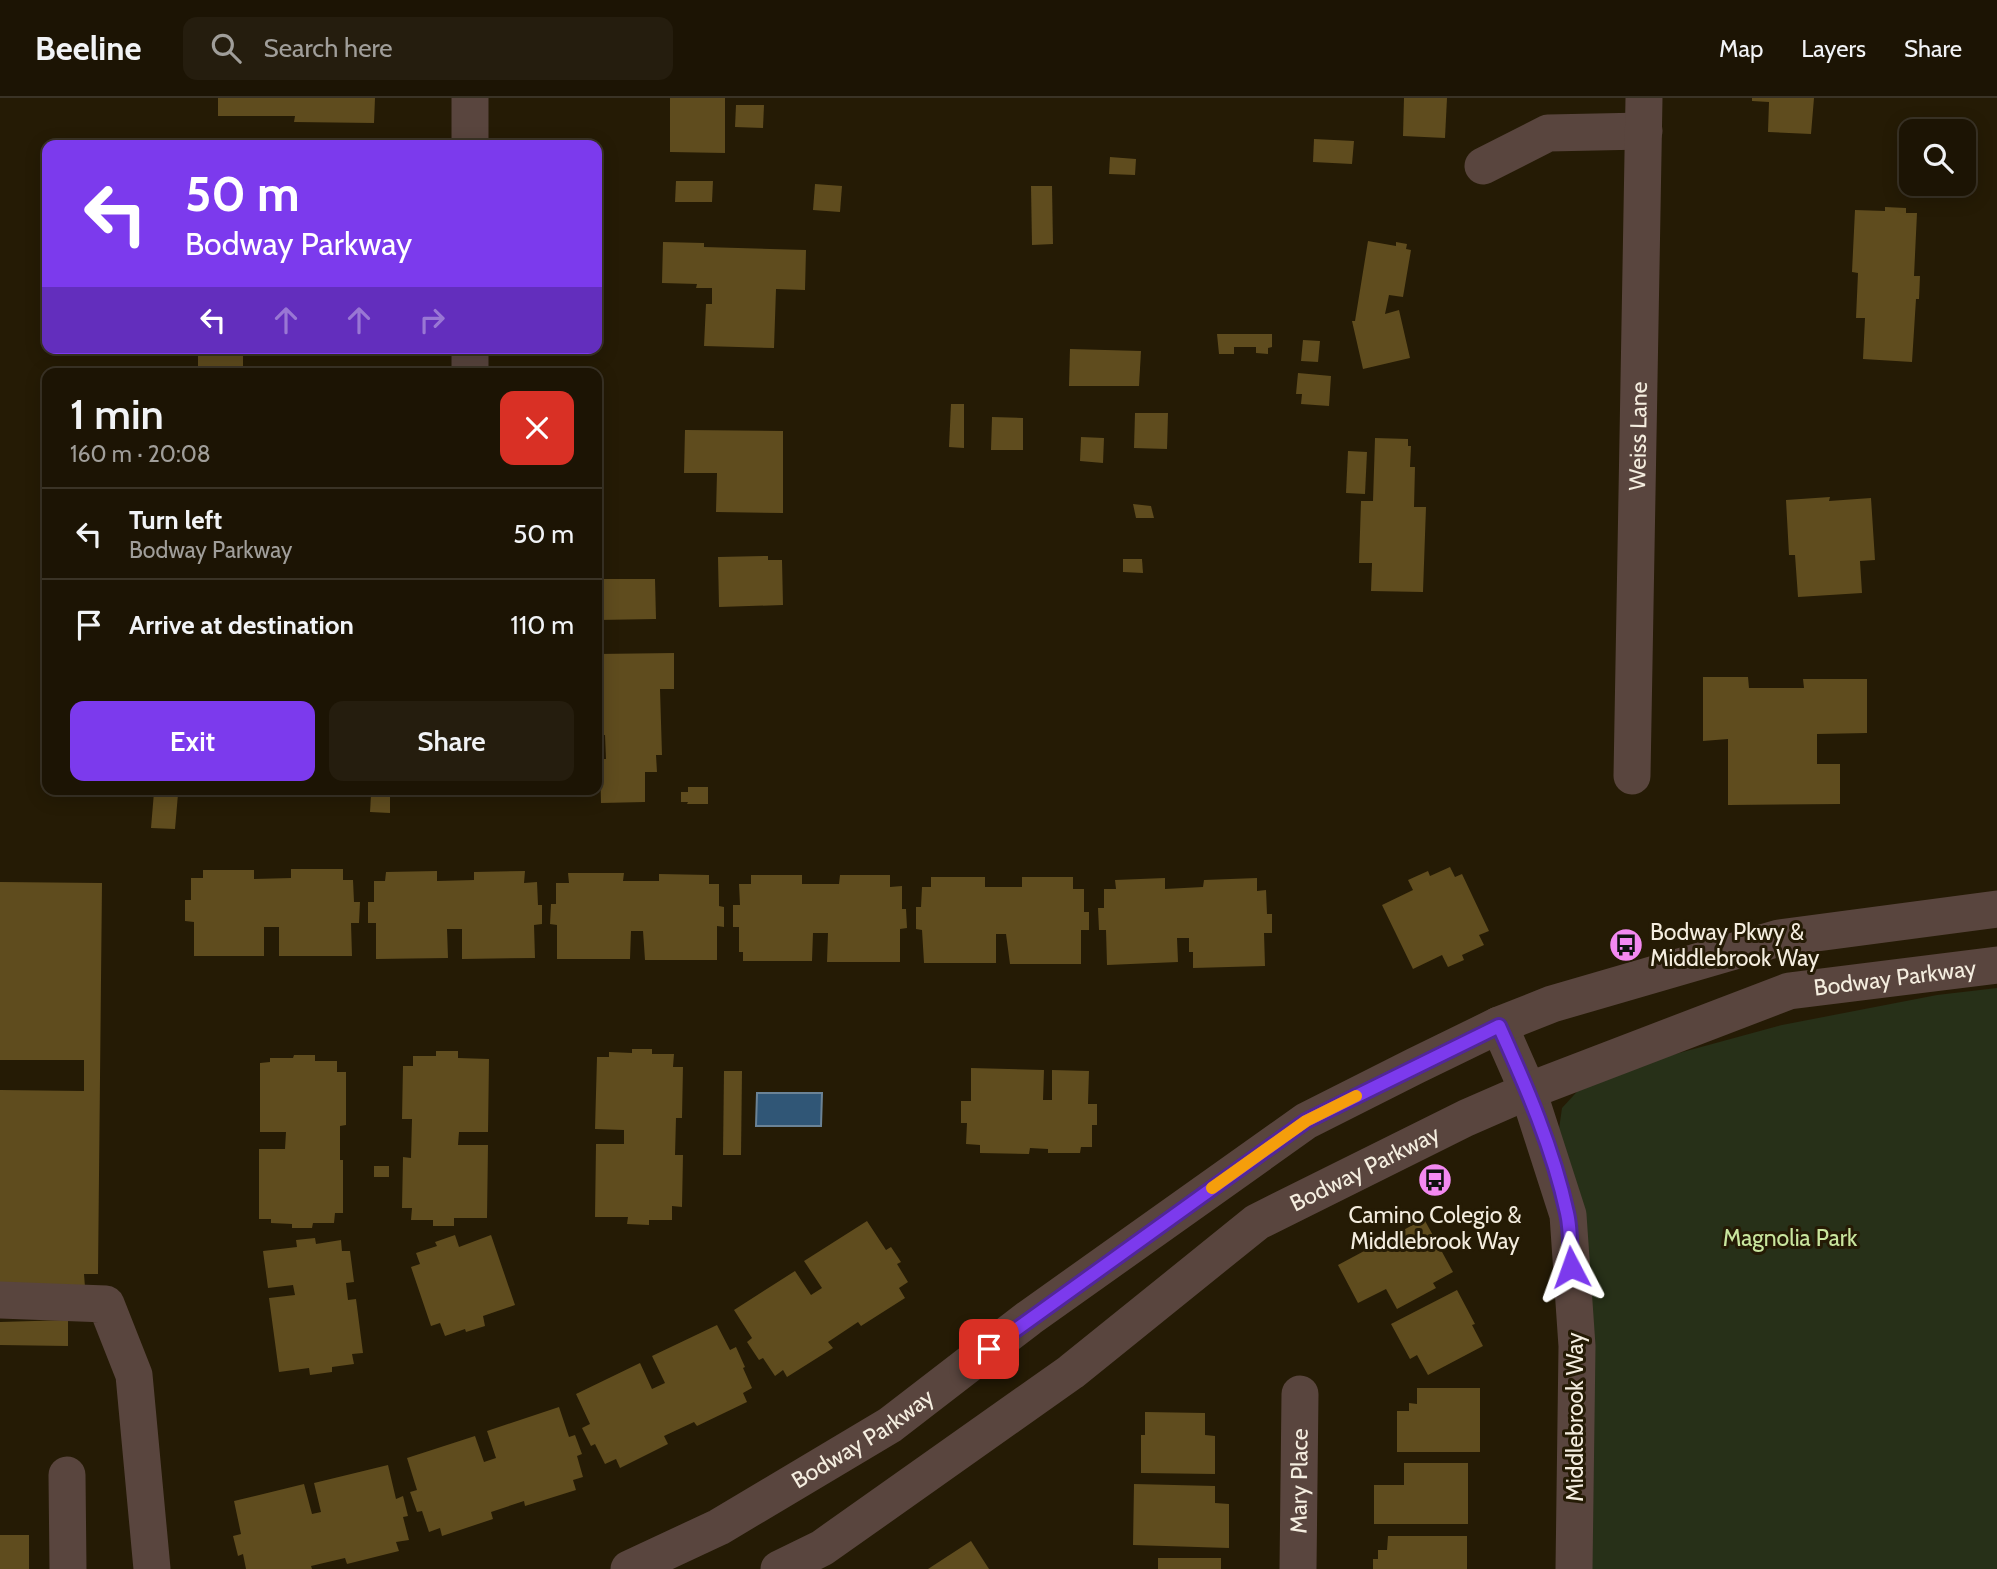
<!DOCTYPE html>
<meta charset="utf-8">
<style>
:root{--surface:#1c1404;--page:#251d0e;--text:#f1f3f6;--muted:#a09e9a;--line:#3a3326;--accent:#7c3aed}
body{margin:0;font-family:Cabin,sans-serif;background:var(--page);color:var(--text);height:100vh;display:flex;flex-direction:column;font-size:26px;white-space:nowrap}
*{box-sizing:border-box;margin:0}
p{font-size:23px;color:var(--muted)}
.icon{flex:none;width:38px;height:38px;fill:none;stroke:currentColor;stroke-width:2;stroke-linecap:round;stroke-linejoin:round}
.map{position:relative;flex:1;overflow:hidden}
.panel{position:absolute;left:42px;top:270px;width:560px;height:427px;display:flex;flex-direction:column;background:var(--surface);border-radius:14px;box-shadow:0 4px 18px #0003,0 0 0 2px var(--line)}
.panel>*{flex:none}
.top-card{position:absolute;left:42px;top:42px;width:560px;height:214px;border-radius:14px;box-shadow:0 4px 18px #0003,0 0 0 2px var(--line);background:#7c3aed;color:#fff;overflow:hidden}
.controls{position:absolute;left:1899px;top:21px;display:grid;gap:14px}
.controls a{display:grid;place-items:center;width:77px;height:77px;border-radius:14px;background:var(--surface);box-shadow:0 4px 18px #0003,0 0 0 2px var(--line);font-size:35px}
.pin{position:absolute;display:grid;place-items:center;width:60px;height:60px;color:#fff;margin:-30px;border-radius:14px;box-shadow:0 4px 10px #0006}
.me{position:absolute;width:77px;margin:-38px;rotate:356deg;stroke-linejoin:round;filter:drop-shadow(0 0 5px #0008)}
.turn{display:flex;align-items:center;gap:24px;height:147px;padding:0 28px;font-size:32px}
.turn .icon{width:91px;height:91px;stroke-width:2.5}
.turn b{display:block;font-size:49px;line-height:60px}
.lanes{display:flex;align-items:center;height:66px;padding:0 28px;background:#0003;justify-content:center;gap:35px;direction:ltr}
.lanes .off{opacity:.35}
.round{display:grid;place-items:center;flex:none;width:74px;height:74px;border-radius:14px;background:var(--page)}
.head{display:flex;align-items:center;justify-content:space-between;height:119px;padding:0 28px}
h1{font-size:42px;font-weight:600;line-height:52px}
.button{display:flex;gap:14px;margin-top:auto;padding:14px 28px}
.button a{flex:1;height:80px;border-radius:14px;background:var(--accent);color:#fff;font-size:28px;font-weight:600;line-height:80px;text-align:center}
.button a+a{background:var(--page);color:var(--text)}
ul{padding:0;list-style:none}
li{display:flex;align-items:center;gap:21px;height:91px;padding:0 28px;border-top:2px solid var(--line)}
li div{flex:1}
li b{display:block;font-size:26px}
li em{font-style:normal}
header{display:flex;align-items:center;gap:42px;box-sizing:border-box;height:98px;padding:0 35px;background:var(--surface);border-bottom:2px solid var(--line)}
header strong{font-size:33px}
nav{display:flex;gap:38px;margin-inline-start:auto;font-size:24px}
.search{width:490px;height:63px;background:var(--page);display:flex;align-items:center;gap:18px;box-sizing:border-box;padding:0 24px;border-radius:14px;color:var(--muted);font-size:26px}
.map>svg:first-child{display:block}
</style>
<header>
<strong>Beeline</strong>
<div class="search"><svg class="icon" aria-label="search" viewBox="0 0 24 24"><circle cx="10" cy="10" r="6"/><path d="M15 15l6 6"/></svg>Search here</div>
<nav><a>Map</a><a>Layers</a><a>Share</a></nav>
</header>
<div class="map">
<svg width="1997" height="1471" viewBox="0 0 1997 1471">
<rect width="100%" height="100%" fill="#251b05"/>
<path fill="#273018" d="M1997,890V1471H1585L1556,1052L1562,1010L1585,985L1624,970L1782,927L1937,897Z"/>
<path fill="#305676" stroke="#6b8396" stroke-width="2" d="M757,995H822L821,1028H756Z"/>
<g fill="#5f4c1e">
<path d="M218,0H375L374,25L294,24L295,18H218Z"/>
<path d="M670,0H725V55L670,54Z"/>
<path d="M1404,0H1447L1445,40L1403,38Z"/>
<path d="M1752,0H1814L1811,36L1768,34L1769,4L1752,3Z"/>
<path d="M736,7H764L763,30L735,29Z"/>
<path d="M1314,41L1354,43L1352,66L1313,64Z"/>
<path d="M1110,59L1136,61L1135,77L1109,76Z"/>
<path d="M676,83H713L712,104H675Z"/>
<path d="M815,86L842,88L840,114L813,112Z"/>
<path d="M1031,88H1052L1053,146L1032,147Z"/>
<path d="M1885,109L1906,110V115H1917L1914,178H1920L1919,201H1916L1912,264L1863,261L1865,220H1856L1858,175L1852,174L1855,112L1885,113Z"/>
<path d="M1368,143L1396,148V144L1407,146L1406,151L1411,152L1403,199L1389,197L1385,216L1399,212L1410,260L1363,271L1352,223H1355Z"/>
<path d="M663,144L704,145V149L806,152L805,192L776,191L774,250L704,248L706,206H712V190H696L697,186L662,185Z"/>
<path d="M1217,236H1272V249L1268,250V256L1256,255V249H1234V256H1219Z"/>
<path d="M1303,242L1320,243L1318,264L1301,263Z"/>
<rect x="198" y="250" width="45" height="25"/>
<path d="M1070,251L1141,253L1139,288H1069Z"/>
<path d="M1298,275L1331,278L1329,308L1301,306L1302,296H1296Z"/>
<path d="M951,306H964V350L949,349Z"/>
<path d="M1135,315H1168L1167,351L1134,350Z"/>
<path d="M992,319L1023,320V352H991Z"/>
<path d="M685,332L783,333V415L716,414L717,375H684Z"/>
<path d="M1081,339L1104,340L1103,365L1080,363Z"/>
<path d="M1375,340L1408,341V348H1411L1410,369H1415L1414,409H1426L1423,494L1371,493L1372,465H1359L1361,403H1373Z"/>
<path d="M1348,353L1367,354L1365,396L1346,395Z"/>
<path d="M1830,399L1829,403L1871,400L1875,462L1860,463L1862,495L1798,499L1795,457H1789L1786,402Z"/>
<path d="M1133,406L1151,408L1154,420H1136Z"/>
<path d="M768,458V462H782L783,507L719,509L718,459Z"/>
<path d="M1123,461H1142L1143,475L1123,474Z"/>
<path d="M598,481H655L656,521L598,522Z"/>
<path d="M674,555V591H660L662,657H656L657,674H645V704L601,705L600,661H606L605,637H602V623H598L597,556Z"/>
<path d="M1703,579H1748L1749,590H1804L1803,581H1867V635L1817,636V666H1840V706L1728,707V641L1703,643Z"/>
<path d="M688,689H708V706H687L688,704H681V694H688Z"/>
<path d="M154,694L178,696L175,731L151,730Z"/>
<path d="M371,697L390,698V715L370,714Z"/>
<path d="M1450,769L1455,779L1462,776L1489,833L1479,837L1484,847L1462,857L1464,862L1448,869L1442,857L1413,871L1382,807L1413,792L1408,782L1428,773L1430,778Z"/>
<path d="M291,771H343V782H353L354,804H360L359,825H351L352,858H279V829H264V858H194V824L185,823V802H191V780H203V772H254V781L291,780Z"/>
<path d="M437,773V783L474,782V774L525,773L524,785L537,784L538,807H542V826L534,827L535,860L462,861V831H447L448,860L376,861V825H368V804H374V783H385L386,774Z"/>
<path d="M568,775H624L623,783H659V776L709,777V786H719V808L724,809V829L717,828V862H645L643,833H631L630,861H557V827L550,826L551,806H556V785H569Z"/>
<path d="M751,777H802V786H839L840,777H890V789L902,788V811H906L907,830L900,831V864H827L828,835H813L812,863H743V854H739V829H733V807H740L739,786H751Z"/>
<path d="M931,779H985V789H1022V779H1073V791H1084V814H1089V832H1081V866H1010L1006,836H996V865H924L922,832L916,831V809H921L922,789H931Z"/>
<path d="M1165,780V791L1203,789L1204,782L1257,780V793L1266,792L1267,816H1272V835H1264L1265,868L1193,870V854H1189V840H1177L1178,864L1107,867L1106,832H1099L1098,810H1104V791H1116L1115,782Z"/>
<path d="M0,784L102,785L98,1176H84L85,1189H0V992L84,993V962H0Z"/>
<path d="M632,951H652V956H674L673,969H683L682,1020H676L675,1057H683L682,1109L672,1108V1122H649V1127L627,1126L628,1119H595L596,1046H624V1032L595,1031L597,959H609V954L632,955Z"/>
<path d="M436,953H458V960L489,961L488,1034H459L458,1047H488L487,1120H454V1128H433V1122H411L412,1110H402L403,1059L411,1060L412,1021H402L403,968H413V958H436Z"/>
<path d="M294,957H315V963H337V974H346V1027L340,1028V1062H343V1115H335L334,1125H313L312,1130H292V1126L271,1125V1121H259V1051H285L286,1034H260V965L270,964V960H293Z"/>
<path d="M971,970L1044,972L1043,1002H1052V972L1089,973L1088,1006H1097V1027H1092V1049H1081L1080,1055H1048V1051L1030,1050L1029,1056L980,1055V1047L966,1046L967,1025H961V1003H971Z"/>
<path d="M724,973H742L741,1057H723Z"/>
<rect x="374" y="1068" width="15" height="11"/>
<path d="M1424,1121L1453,1174L1433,1185L1436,1190L1397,1211L1386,1191L1358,1205L1338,1167Z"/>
<path d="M867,1123L886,1152L891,1149L901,1164L897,1166L908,1184L899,1190L905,1200L861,1228L858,1224L828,1244L833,1250L787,1279L783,1272L775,1278L763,1260L759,1262L747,1244L752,1240L734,1212L795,1173L811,1197L822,1190L804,1163Z"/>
<path d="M455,1137L459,1149L491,1137L515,1207L483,1218L485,1228L466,1234L465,1231L445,1238L440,1225L431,1228L411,1169L420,1166L416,1155L437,1148L435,1144Z"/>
<path d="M315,1140L316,1146L341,1142L342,1153H350L354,1184L346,1185L348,1202L356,1201L363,1255L352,1256L354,1266L332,1269V1274L310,1277L309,1270L279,1274L269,1200L295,1197L293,1187L268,1190L263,1153L297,1149L296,1142Z"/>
<path d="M1457,1192L1475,1226L1472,1227L1483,1248L1428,1277L1417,1257L1410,1261L1391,1226Z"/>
<path d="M68,1222V1248L0,1247V1224Z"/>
<path d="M717,1227L730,1252L736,1249L745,1269L743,1270L752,1290L743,1295L747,1304L697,1328L694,1324L664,1338L668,1346L620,1370L616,1361L605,1366L595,1346L591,1348L582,1330L590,1326L576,1296L640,1265L652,1291L665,1285L652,1258Z"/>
<path d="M1417,1290H1480V1354H1397V1313H1409V1305L1417,1306Z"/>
<path d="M559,1309L569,1339L575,1337L582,1356L577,1358L583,1379L573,1382L576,1392L525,1408L524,1403L491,1414L493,1421L442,1438L440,1430L429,1434L422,1413L417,1414L410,1394L417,1392L407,1360L475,1338L484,1364L496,1360L487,1333Z"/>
<path d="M1145,1314L1205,1315V1337L1215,1338V1376L1141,1375V1337H1145Z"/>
<path d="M1404,1365H1468V1426H1374V1387H1404Z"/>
<path d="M388,1367L396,1401L403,1398L408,1418L403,1419L409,1442L396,1444L399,1453L347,1466L345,1460L311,1468L312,1471H246L243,1456L238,1458L233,1438L241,1436L234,1403L304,1386L312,1416L321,1414L314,1385Z"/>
<path d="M1134,1386L1215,1388V1405L1229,1406V1450L1133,1447Z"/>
<rect x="0" y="1437" width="29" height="34"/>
<path d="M1388,1438H1467V1471H1373V1461H1378V1452H1387Z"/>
<path d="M971,1443L989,1471H928Z"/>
<rect x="1158" y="1460" width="63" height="11"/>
</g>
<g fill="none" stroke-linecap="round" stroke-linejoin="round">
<g stroke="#59453e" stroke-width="37">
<path d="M470,47V0"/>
<path d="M1483,68L1548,35L1644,33"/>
<path d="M470,250V275"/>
<path id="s1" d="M1632,678L1644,0"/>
<path d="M1499,927L1528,993L1568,1117L1577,1248L1574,1471"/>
<path d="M0,1202L106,1206L134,1277L152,1471"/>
<path d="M67,1377L68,1471"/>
<path id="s2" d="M629,1471L719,1429L890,1327L1029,1220L1306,1023L1415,968L1499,927L1552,906L1779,840L1997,811"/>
<path id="s3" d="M779,1471L822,1450L1071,1274L1257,1124L1466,1020L1528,993L1789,893L1997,867"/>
<path id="s4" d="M1298,1471L1300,1296"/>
</g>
</g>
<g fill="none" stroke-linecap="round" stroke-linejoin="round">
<g stroke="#51269a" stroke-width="18">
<path id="route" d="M989,1251L1306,1023L1499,928C1526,988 1553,1050 1567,1115C1571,1132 1570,1152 1571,1169"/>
</g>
<use href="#route" stroke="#7c3aed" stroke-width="12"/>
<path stroke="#f59e0b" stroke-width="12" d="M1212,1090L1306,1023L1356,998"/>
</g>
<defs>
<g id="bus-disc" transform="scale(1.75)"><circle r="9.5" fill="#f389f1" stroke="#251b05"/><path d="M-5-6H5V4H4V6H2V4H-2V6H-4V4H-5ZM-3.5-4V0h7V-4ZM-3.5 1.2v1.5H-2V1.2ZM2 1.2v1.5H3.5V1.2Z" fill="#111"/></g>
</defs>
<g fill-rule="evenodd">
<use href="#bus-disc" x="1626" y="847"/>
<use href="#bus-disc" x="1435" y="1082"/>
</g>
<g text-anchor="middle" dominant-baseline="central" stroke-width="6" stroke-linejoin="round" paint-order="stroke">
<g font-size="23" fill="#f4eddf" stroke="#251b05">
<text stroke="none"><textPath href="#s1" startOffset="340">Weiss Lane</textPath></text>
<text stroke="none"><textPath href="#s3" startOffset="1279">Bodway Parkway</textPath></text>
<text stroke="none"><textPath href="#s3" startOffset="712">Bodway Parkway</textPath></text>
<text transform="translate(1575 1319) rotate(-90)">Middlebrook Way</text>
<text stroke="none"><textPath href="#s2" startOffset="268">Bodway Parkway</textPath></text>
<text stroke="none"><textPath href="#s4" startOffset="88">Mary Place</textPath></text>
</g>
<g font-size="23" fill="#f4eddf" stroke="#251b05" text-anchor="start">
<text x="1650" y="834">Bodway Pkwy &amp;<tspan x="1650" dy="26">Middlebrook Way</tspan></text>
<text x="1435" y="1117" text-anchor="middle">Camino Colegio &amp;<tspan x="1435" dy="26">Middlebrook Way</tspan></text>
</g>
<g font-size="23" fill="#c9e69e" stroke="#251b05">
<text x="1790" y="1140">Magnolia Park</text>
</g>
</g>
</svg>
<div class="controls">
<a><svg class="icon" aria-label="search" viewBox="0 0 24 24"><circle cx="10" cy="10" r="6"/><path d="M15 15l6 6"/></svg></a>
</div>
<div class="pin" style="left:989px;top:1251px;background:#d93025"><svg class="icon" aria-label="arrive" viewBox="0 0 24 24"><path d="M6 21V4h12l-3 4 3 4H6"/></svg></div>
<svg class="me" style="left:1571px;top:1169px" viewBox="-20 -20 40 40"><path d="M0-17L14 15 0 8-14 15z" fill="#7c3aed" stroke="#fff" stroke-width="4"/></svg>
<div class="top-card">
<div class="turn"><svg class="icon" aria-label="left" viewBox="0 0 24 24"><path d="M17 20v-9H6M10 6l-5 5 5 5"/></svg><div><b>50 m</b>Bodway Parkway</div></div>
<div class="lanes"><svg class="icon" aria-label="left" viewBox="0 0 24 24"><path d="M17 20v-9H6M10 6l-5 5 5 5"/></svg><svg class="icon off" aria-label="ahead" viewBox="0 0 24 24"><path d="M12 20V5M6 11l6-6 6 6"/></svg><svg class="icon off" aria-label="ahead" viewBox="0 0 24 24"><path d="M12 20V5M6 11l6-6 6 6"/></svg><svg class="icon off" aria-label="right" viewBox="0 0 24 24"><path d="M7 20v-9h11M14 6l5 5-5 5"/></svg></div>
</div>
<section class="panel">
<div class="head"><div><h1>1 min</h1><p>160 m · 20:08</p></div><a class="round" style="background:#d93025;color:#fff"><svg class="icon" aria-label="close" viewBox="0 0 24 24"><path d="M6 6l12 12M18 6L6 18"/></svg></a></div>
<ul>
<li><svg class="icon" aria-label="left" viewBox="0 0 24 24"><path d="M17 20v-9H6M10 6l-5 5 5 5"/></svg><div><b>Turn left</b><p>Bodway Parkway</p></div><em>50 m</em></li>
<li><svg class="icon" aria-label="arrive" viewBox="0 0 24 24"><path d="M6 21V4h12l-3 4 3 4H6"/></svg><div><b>Arrive at destination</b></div><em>110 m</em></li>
</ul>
<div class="button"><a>Exit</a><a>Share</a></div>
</section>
</div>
